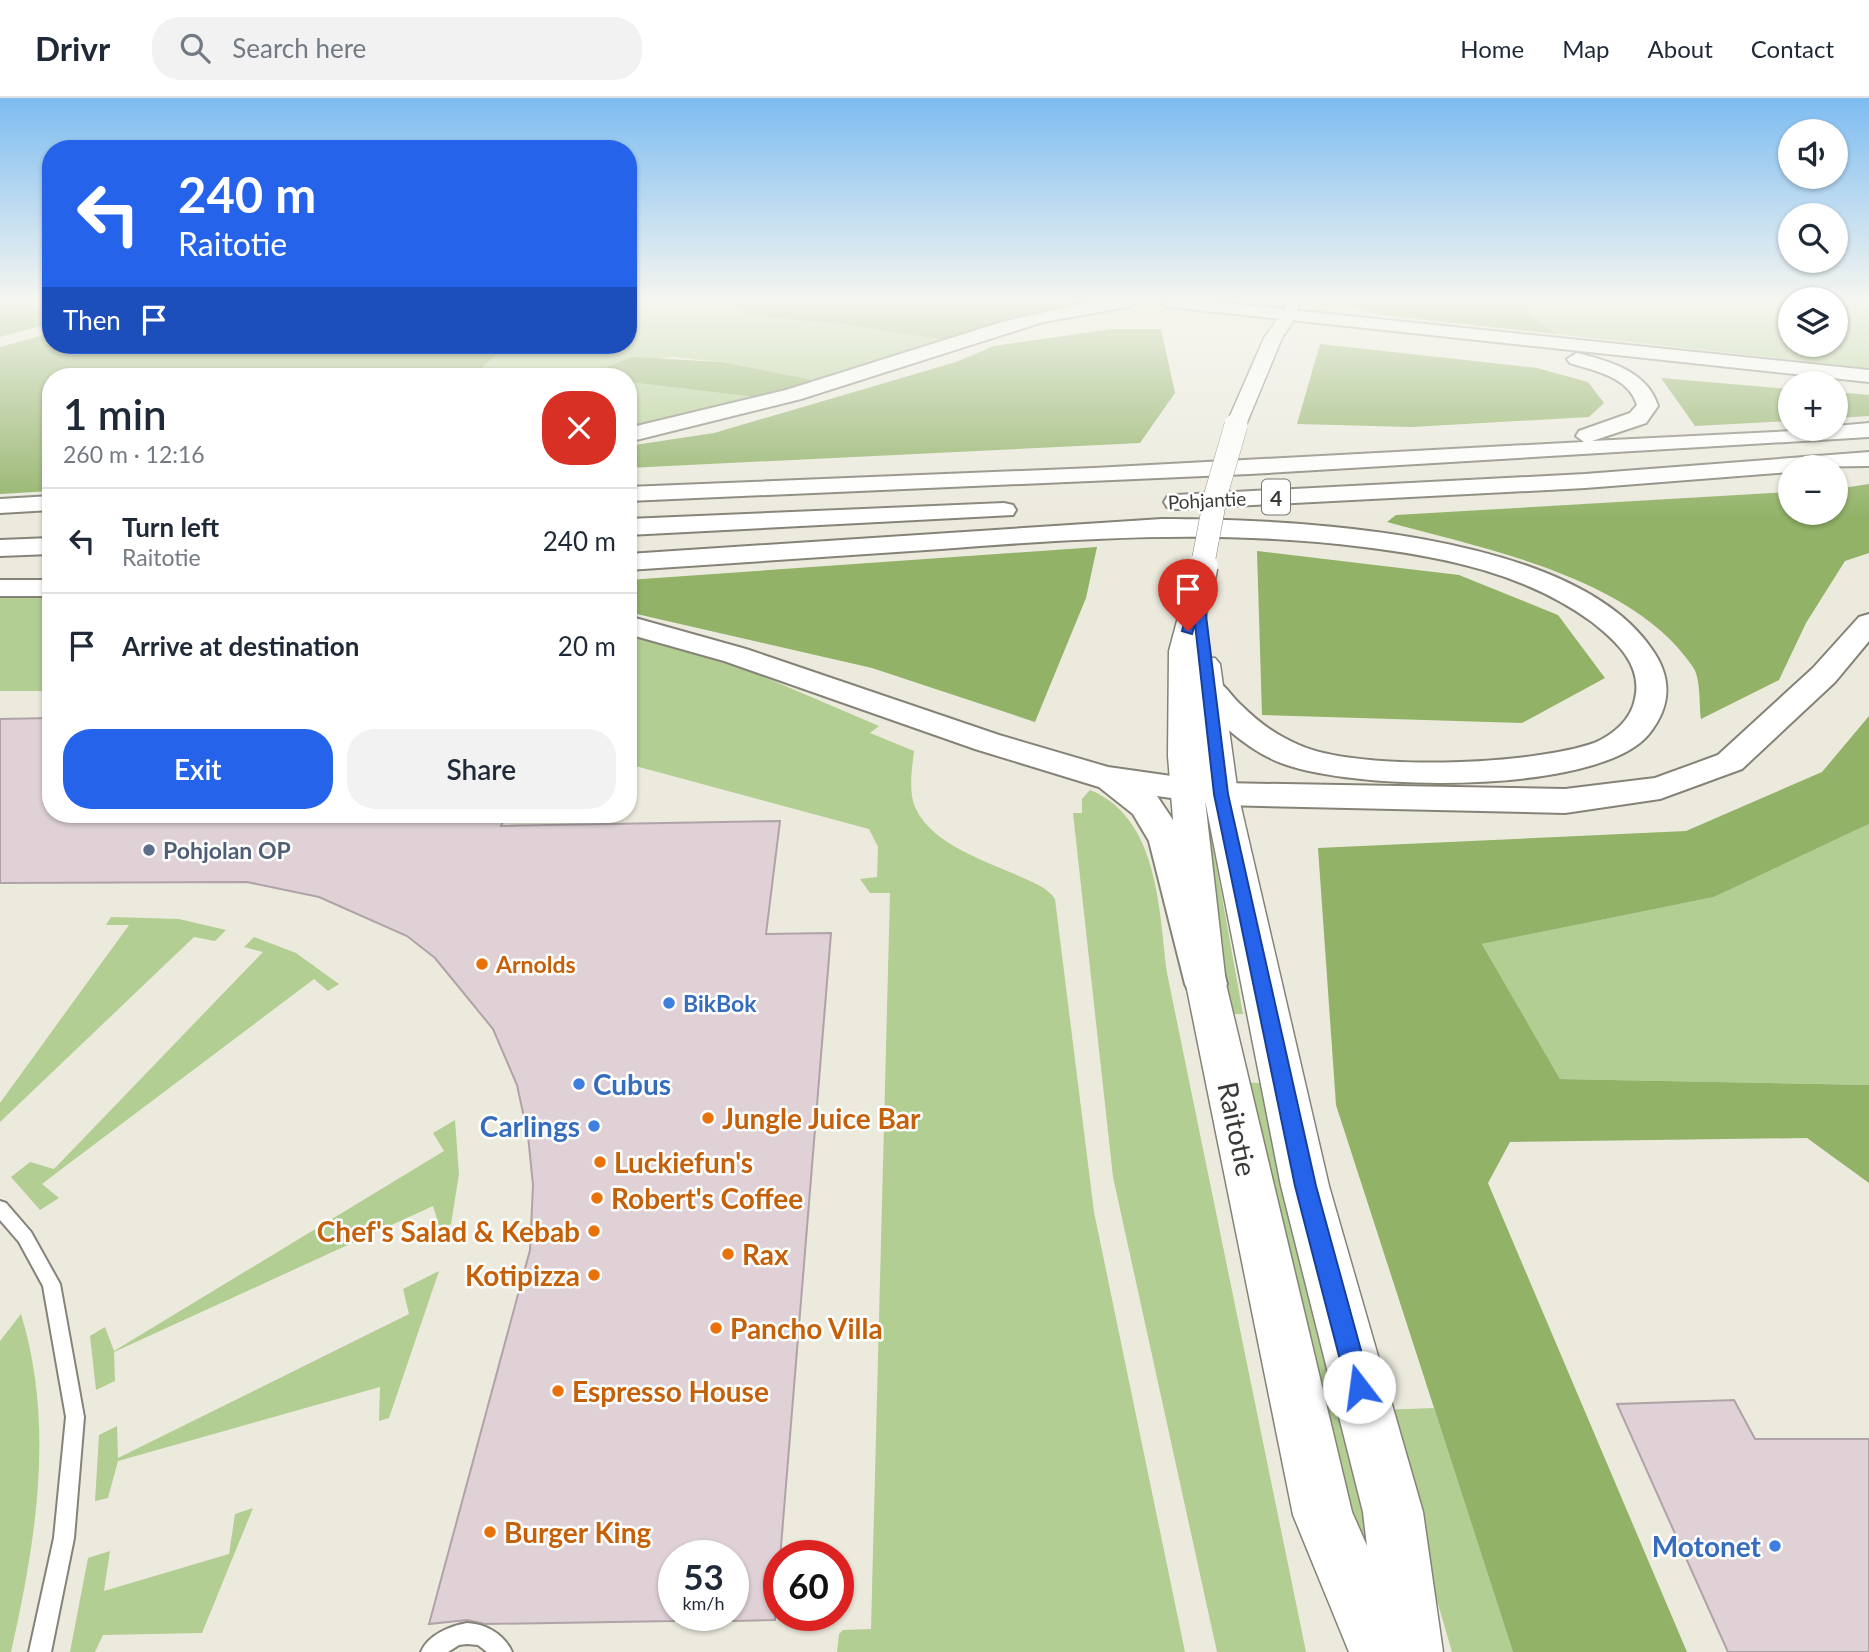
<!DOCTYPE html>
<meta charset="utf-8">
<style>
:root{--surface:#fff;--page:#f2f2f3;--text:#1f2937;--muted:#747a83;--line:#e0e1e3;--accent:#2563eb}
body{margin:0;font-family:Lato,sans-serif;background:var(--page);color:var(--text);height:100vh;display:flex;flex-direction:column;font-size:26px;white-space:nowrap}
*{box-sizing:border-box;margin:0}
p{font-size:23px;color:var(--muted)}
.icon{flex:none;width:38px;height:38px;fill:none;stroke:currentColor;stroke-width:2;stroke-linecap:round;stroke-linejoin:round}
.map{position:relative;flex:1;overflow:hidden}
.panel{position:absolute;left:42px;top:270px;width:595px;height:455px;display:flex;flex-direction:column;background:var(--surface);border-radius:28px;box-shadow:0 2px 5px #0004}
.panel>*{flex:none}
.hud{position:absolute;left:42px;top:42px;width:595px;height:214px;border-radius:28px;box-shadow:0 2px 5px #0004;background:#2563eb;color:#fff;overflow:hidden}
.controls{position:absolute;left:1778px;top:21px;display:grid;gap:14px}
.controls a{display:grid;place-items:center;width:70px;height:70px;border-radius:50%;background:var(--surface);box-shadow:0 2px 5px #0004;font-size:35px}
.speed{position:absolute;left:658px;top:1442px;display:flex;gap:14px;font-size:35px;font-weight:700;text-align:center}
.speed>*{display:grid;place-content:center;width:91px;height:91px;border-radius:50%;background:var(--surface);box-shadow:0 2px 5px #0004;line-height:1}
.speed small{font-size:18px;font-weight:400}
.speed .limit{border:10px solid #d22;background:#fff;color:#111}
.pin{position:absolute;display:grid;place-items:center;width:60px;height:60px;color:#fff;margin:-72px -30px;border-radius:50% 50% 50% 0;rotate:-45deg;box-shadow:0 0 7px #0007}
.pin .icon{rotate:45deg}
.me{position:absolute;width:77px;margin:-38px;rotate:345deg;stroke-linejoin:round;filter:drop-shadow(0 0 5px #0008)}
.turn{display:flex;align-items:center;gap:24px;height:147px;padding:0 21px;font-size:32px}
.turn .icon{width:91px;height:91px;stroke-width:2.5}
.turn b{display:block;font-size:49px;line-height:60px}
.then{display:flex;align-items:center;height:66px;padding:0 21px;background:#0003;gap:14px;font-size:26px}
.round{display:grid;place-items:center;flex:none;width:74px;height:74px;border-radius:28px;background:var(--page)}
.headline{display:flex;align-items:center;justify-content:space-between;height:119px;padding:0 21px}
h1{font-size:42px;font-weight:600;line-height:52px}
.cta{display:flex;gap:14px;margin-top:auto;padding:14px 21px}
.cta a{flex:1;height:80px;border-radius:28px;background:var(--accent);color:#fff;font-size:28px;font-weight:600;line-height:80px;text-align:center}
.cta a+a{background:var(--page);color:var(--text)}
ul{padding:0;list-style:none}
li{display:flex;align-items:center;gap:21px;height:105px;padding:0 21px;border-top:2px solid var(--line)}
li div{flex:1}
li b{display:block;font-size:26px}
li em{font-style:normal}
header{display:flex;align-items:center;gap:42px;box-sizing:border-box;height:98px;padding:0 35px;background:var(--surface);border-bottom:2px solid var(--line)}
header strong{font-size:33px}
nav{display:flex;gap:38px;margin-inline-start:auto;font-size:24px}
.search{width:490px;height:63px;background:var(--page);display:flex;align-items:center;gap:18px;box-sizing:border-box;padding:0 24px;border-radius:28px;color:var(--muted);font-size:26px}
.map>svg:first-child{display:block}
</style>
<header>
<strong>Drivr</strong>
<div class="search"><svg class="icon" aria-label="search" viewBox="0 0 24 24"><circle cx="10" cy="10" r="6"/><path d="M15 15l6 6"/></svg>Search here</div>
<nav><a>Home</a><a>Map</a><a>About</a><a>Contact</a></nav>
</header>
<div class="map">
<svg width="1869" height="1554" viewBox="0 0 1869 1554">
<rect width="100%" height="100%" fill="#eceadd"/>
<g fill="#b2ce92">
<path d="M628,204H731L752,218L840,226L945,242L818,283L722,264L672,259L607,268L617,278H473L495,258L529,247H628Z"/>
<path d="M1512,204H1790V247H1836V204H1869V270L1556,236Z"/>
<path d="M628,284L763,300L628,330Z"/>
<path d="M0,494L51,495V593H0Z"/>
<path d="M628,535L755,575L879,628L870,635L914,653C912,671 908,694 916,711C933,747 986,763 1019,778C1032,784 1047,789 1055,801L1094,1114L1185,1554H837L839,1536L843,1532L871,1531L890,795H870L860,781L877,779L878,749L869,731L628,666Z"/>
<path d="M1090,692C1159,720 1159,813 1167,875L1306,1554H1217L1113,1079L1073,715H1082V701Z"/>
<path d="M1201,720L1208,721L1243,916H1226Z"/>
<path d="M1869,726V987L1560,981L1482,846L1714,799Z"/>
<path d="M111,819L179,821L226,832L215,843L194,839L0,1024V1005L129,827H106Z"/>
<path d="M254,839L296,855L339,886L328,893L314,881L59,1073L42,1086L59,1100L40,1112L11,1079L30,1064L54,1071L263,854L244,849Z"/>
<path d="M1240,984L1260,985L1280,1073L1387,1475H1371L1331,1366Z"/>
<path d="M455,1022L459,1076L451,1126L440,1131L433,1108L114,1254L115,1283L96,1292L90,1238L105,1229L114,1253L444,1053L433,1035Z"/>
<path d="M439,1173L389,1320L379,1323L380,1289L118,1363L108,1400L95,1403L99,1337L117,1328L118,1360L409,1216L403,1191Z"/>
<path d="M21,1216C55,1328 36,1442 11,1554H0V1243Z"/>
<path d="M1434,1310L1513,1554H1452L1382,1312Z"/>
<path d="M253,1410L202,1535L103,1537L95,1554H70L88,1460L110,1453L104,1493L229,1456L235,1416Z"/>
</g>
<g fill="#91b267">
<path d="M0,204H51V225L0,239Z"/>
<path d="M731,204H1090L1010,221L945,242L840,226L752,218Z"/>
<path d="M1344,204H1512L1556,236L1388,218L1356,211Z"/>
<path d="M1111,231H1161L1175,295L1140,345L628,370V348L714,335L956,264L994,248Z"/>
<path d="M51,235V247H529L495,258L473,278H51V393L0,396V249Z"/>
<path d="M1320,246L1537,270L1588,284L1604,305L1589,319L1411,329L1297,326Z"/>
<path d="M633,259L722,264L818,283L763,300L628,284V278H617L606,269Z"/>
<path d="M1661,280L1790,291V323L1695,328Z"/>
<path d="M1836,294L1869,297V318L1836,320Z"/>
<path d="M1869,386V455L1845,463L1806,525L1779,582L1701,621C1699,607 1701,581 1693,569C1633,479 1485,451 1387,424L1396,417L1790,394V415H1836V391Z"/>
<path d="M1097,449L1086,500L1035,624L872,570L628,514V482Z"/>
<path d="M1257,453L1459,477L1558,517L1605,580L1522,625L1262,617Z"/>
<path d="M1869,618V726L1714,799L1482,846L1560,981L1869,987V1085L1807,1040L1510,1044L1488,1085L1687,1554H1513L1336,1007L1318,750L1686,733L1822,674Z"/>
</g>
<g fill="#dfd1d5" stroke="#b0a3a7" stroke-width="2">
<path d="M51,620V716H506L501,728L780,723L766,836L831,835L775,1522L733,1523V1458H674V1523L485,1526L467,1522L429,1526L530,1152L533,1087L528,1038L517,987L493,931L435,860L407,838L319,799L247,784L0,785V621Z"/>
<path d="M1734,1302L1755,1341H1869V1554H1728L1617,1306Z"/>
</g>
<g fill="none" stroke-linecap="round" stroke-linejoin="round">
<g stroke="#858378" stroke-width="4">
<g id="lane">
<path d="M0,1103L6,1105L31,1134L60,1186L84,1319L74,1440L51,1554H29L54,1440L66,1319L43,1188L19,1144L0,1122Z"/>
<path d="M467,1525C486,1526 504,1536 512,1554H487L478,1547L467,1546L459,1547L448,1554H421C428,1537 450,1528 467,1525Z"/>
</g>
</g>
<g stroke="#858378" stroke-width="4">
<path id="secondary" d="M1285,204H1299L1295,219H1285Z"/>
</g>
<g stroke="#858378" stroke-width="3">
<g id="primary">
<path d="M1290,211L1298,216L1282,240L1246,327L1236,333L1229,331L1226,327L1264,240L1284,212Z"/>
<path d="M1198,485L1207,487L1211,493L1198,559L1215,560L1220,566L1238,696L1329,1088L1423,1414L1443,1554H1349L1293,1417L1186,886L1168,658L1169,553L1185,493L1189,487ZM1205,702L1281,1088L1363,1414L1367,1448L1352,1414L1226,886Z"/>
</g>
</g>
<g stroke="#858378" stroke-width="4">
<g id="highway">
<path d="M1089,204H1137L1128,209L1043,224L801,301L628,344V330L786,292L1002,224Z"/>
<path d="M1160,204H1214L1869,272V284L1169,209Z"/>
<path d="M1577,255C1609,263 1647,273 1658,308L1646,325L1592,343L1836,331V328L1869,325V339L1249,376L628,403V389L1094,370L1584,344L1576,338L1579,333L1630,315L1637,307C1629,279 1595,273 1570,265L1567,261Z"/>
<path d="M1869,354V368L1790,369V374L1585,390L1176,411L1167,409L1164,404L1167,399L1176,397L1585,376Z"/>
<path d="M51,398V412L0,415V401Z"/>
<path d="M1004,405L1013,407L1016,412L1013,417L628,437V421Z"/>
<path d="M1162,421C1293,421 1570,433 1651,550C1672,579 1672,607 1649,636C1599,698 1346,694 1276,663C1243,648 1213,621 1192,591L1197,584C1204,582 1213,580 1220,585C1227,590 1234,601 1241,607C1258,624 1277,638 1299,647C1359,674 1532,667 1594,645C1613,637 1631,622 1635,601C1643,567 1616,543 1592,524C1525,475 1444,459 1364,449C1222,431 1083,440 941,451C837,458 733,465 628,472V456Z"/>
<path d="M51,440V456L0,458V442Z"/>
<rect x="0" y="482" width="51" height="16"/>
<path d="M1869,516V543L1835,584L1742,671L1660,701L1565,715L1221,707L1157,698L1187,743L1227,886L1221,898L1206,902L1191,898L1185,886L1149,743L1133,716L1099,689L975,651L724,563L628,536V518L746,551L999,637L1108,669L1221,685L1565,691L1655,680L1718,657L1813,570L1859,519Z"/>
</g>
</g>
<use href="#lane" fill="#fff" fill-rule="evenodd"/>
<use href="#secondary" fill="#fff" fill-rule="evenodd"/>
<use href="#primary" fill="#fff" fill-rule="evenodd"/>
<use href="#highway" fill="#fff" fill-rule="evenodd"/>
<g stroke="#858378" stroke-width="24" stroke-linecap="butt">
<path id="primary-bridge-far1" d="M1202,470L1216,396L1236,327"/>
</g>
<g stroke="#858378" stroke-width="32" stroke-linecap="butt">
<path id="primary-bridge" d="M1198,493L1203,468"/>
</g>
<use href="#primary-bridge-far1" stroke="#fff" stroke-width="23"/>
<use href="#primary-bridge" stroke="#fff" stroke-width="29"/>
</g>
<linearGradient id="sky" x2="0" y2="1"><stop stop-color="#7dbcf1"/><stop offset="0.48" stop-color="#f6f6f0"/><stop offset="1" stop-color="#f6f6f0" stop-opacity="0"/></linearGradient>
<rect width="1869" height="421" fill="url(#sky)"/>
<path fill="#2563eb" stroke="#184099" stroke-width="2" d="M1198,490L1203,493L1228,696L1316,1088L1371,1289L1368,1297L1359,1301L1351,1297L1347,1289L1295,1088L1214,696L1195,526L1192,536L1182,533L1192,493Z"/>
<circle fill="#5c6f8a" stroke="#fff" stroke-width="2.5" cx="149" cy="752" r="7"/>
<g fill="#e8710a" stroke="#fff" stroke-width="2.5">
<circle cx="482" cy="866" r="7"/>
<circle cx="708" cy="1020" r="7"/>
<circle cx="600" cy="1064" r="7"/>
<circle cx="597" cy="1100" r="7"/>
<circle cx="594" cy="1133" r="7"/>
<circle cx="728" cy="1156" r="7"/>
<circle cx="594" cy="1177" r="7"/>
<circle cx="716" cy="1230" r="7"/>
<circle cx="558" cy="1293" r="7"/>
<circle cx="490" cy="1434" r="7"/>
</g>
<g fill="#3f7fe0" stroke="#fff" stroke-width="2.5">
<circle cx="669" cy="905" r="7"/>
<circle cx="579" cy="986" r="7"/>
<circle cx="594" cy="1028" r="7"/>
<circle cx="1775" cy="1448" r="7"/>
</g>
<g text-anchor="middle" dominant-baseline="central" stroke-width="5" stroke-linejoin="round" paint-order="stroke">
<g font-size="19" fill="#3b3a36" stroke="#fff">
<text transform="translate(1207 402) rotate(-3)">Pohjantie</text>
</g>
<rect fill="#fff" stroke="#767572" stroke-width="2" x="1262" y="381.5" width="28" height="35" rx="5"/>
<g font-size="21" font-weight="bold" fill="#3b3a36">
<text x="1276" y="399">4</text>
</g>
<g font-size="23" font-weight="bold" fill="#4e5e75" stroke="#fff" text-anchor="start">
<text x="163" y="752">Pohjolan OP</text>
</g>
<g font-size="23" font-weight="bold" fill="#c56008" stroke="#fff" text-anchor="start">
<text x="496" y="866">Arnolds</text>
</g>
<g font-size="23" font-weight="bold" fill="#366cbe" stroke="#fff" text-anchor="start">
<text x="683" y="905">BikBok</text>
</g>
<g font-size="28" font-weight="bold" fill="#366cbe" stroke="#fff" text-anchor="end">
<text x="593" y="986" text-anchor="start">Cubus</text>
<text x="580" y="1028">Carlings</text>
<text x="1761" y="1448">Motonet</text>
</g>
<g font-size="28" font-weight="bold" fill="#c56008" stroke="#fff" text-anchor="start">
<text x="722" y="1020">Jungle Juice Bar</text>
<text x="614" y="1064">Luckiefun's</text>
<text x="611" y="1100">Robert's Coffee</text>
<text x="580" y="1133" text-anchor="end">Chef's Salad &amp; Kebab</text>
<text x="742" y="1156">Rax</text>
<text x="580" y="1177" text-anchor="end">Kotipizza</text>
<text x="730" y="1230">Pancho Villa</text>
<text x="572" y="1293">Espresso House</text>
<text x="504" y="1434">Burger King</text>
</g>
<g font-size="28" fill="#3b3a36" stroke="#fff">
<text transform="translate(1238 1031) rotate(78)">Raitotie</text>
</g>
</g>
</svg>
<div class="controls">
<a><svg class="icon" aria-label="sound" viewBox="0 0 24 24"><path d="M4 9h4l5-4v14l-5-4H4zM17 9q2 3 0 6"/></svg></a>
<a><svg class="icon" aria-label="search" viewBox="0 0 24 24"><circle cx="10" cy="10" r="6"/><path d="M15 15l6 6"/></svg></a>
<a><svg class="icon" aria-label="layers" viewBox="0 0 24 24"><path d="M12 4l9 5-9 5-9-5zM3 14l9 5 9-5"/></svg></a>
<a>+</a>
<a>−</a>
</div>
<div class="speed"><div>53<small>km/h</small></div><div class="limit">60</div></div>
<div class="pin" style="left:1188px;top:533px;background:#d93025"><svg class="icon" aria-label="arrive" viewBox="0 0 24 24"><path d="M6 21V4h12l-3 4 3 4H6"/></svg></div>
<svg class="me" style="left:1359px;top:1289px" viewBox="-20 -20 40 40"><circle r="19" fill="#fff"/><path d="M0-13L10 11 0 6-10 11z" fill="#2563eb"/></svg>
<div class="hud">
<div class="turn"><svg class="icon" aria-label="left" viewBox="0 0 24 24"><path d="M17 20v-9H6M10 6l-5 5 5 5"/></svg><div><b>240 m</b>Raitotie</div></div>
<div class="then">Then<svg class="icon" aria-label="arrive" viewBox="0 0 24 24"><path d="M6 21V4h12l-3 4 3 4H6"/></svg></div>
</div>
<section class="panel">
<div class="headline"><div><h1>1 min</h1><p>260 m · 12:16</p></div><a class="round" style="background:#d93025;color:#fff"><svg class="icon" aria-label="close" viewBox="0 0 24 24"><path d="M6 6l12 12M18 6L6 18"/></svg></a></div>
<ul>
<li><svg class="icon" aria-label="left" viewBox="0 0 24 24"><path d="M17 20v-9H6M10 6l-5 5 5 5"/></svg><div><b>Turn left</b><p>Raitotie</p></div><em>240 m</em></li>
<li><svg class="icon" aria-label="arrive" viewBox="0 0 24 24"><path d="M6 21V4h12l-3 4 3 4H6"/></svg><div><b>Arrive at destination</b></div><em>20 m</em></li>
</ul>
<div class="cta"><a>Exit</a><a>Share</a></div>
</section>
</div>
